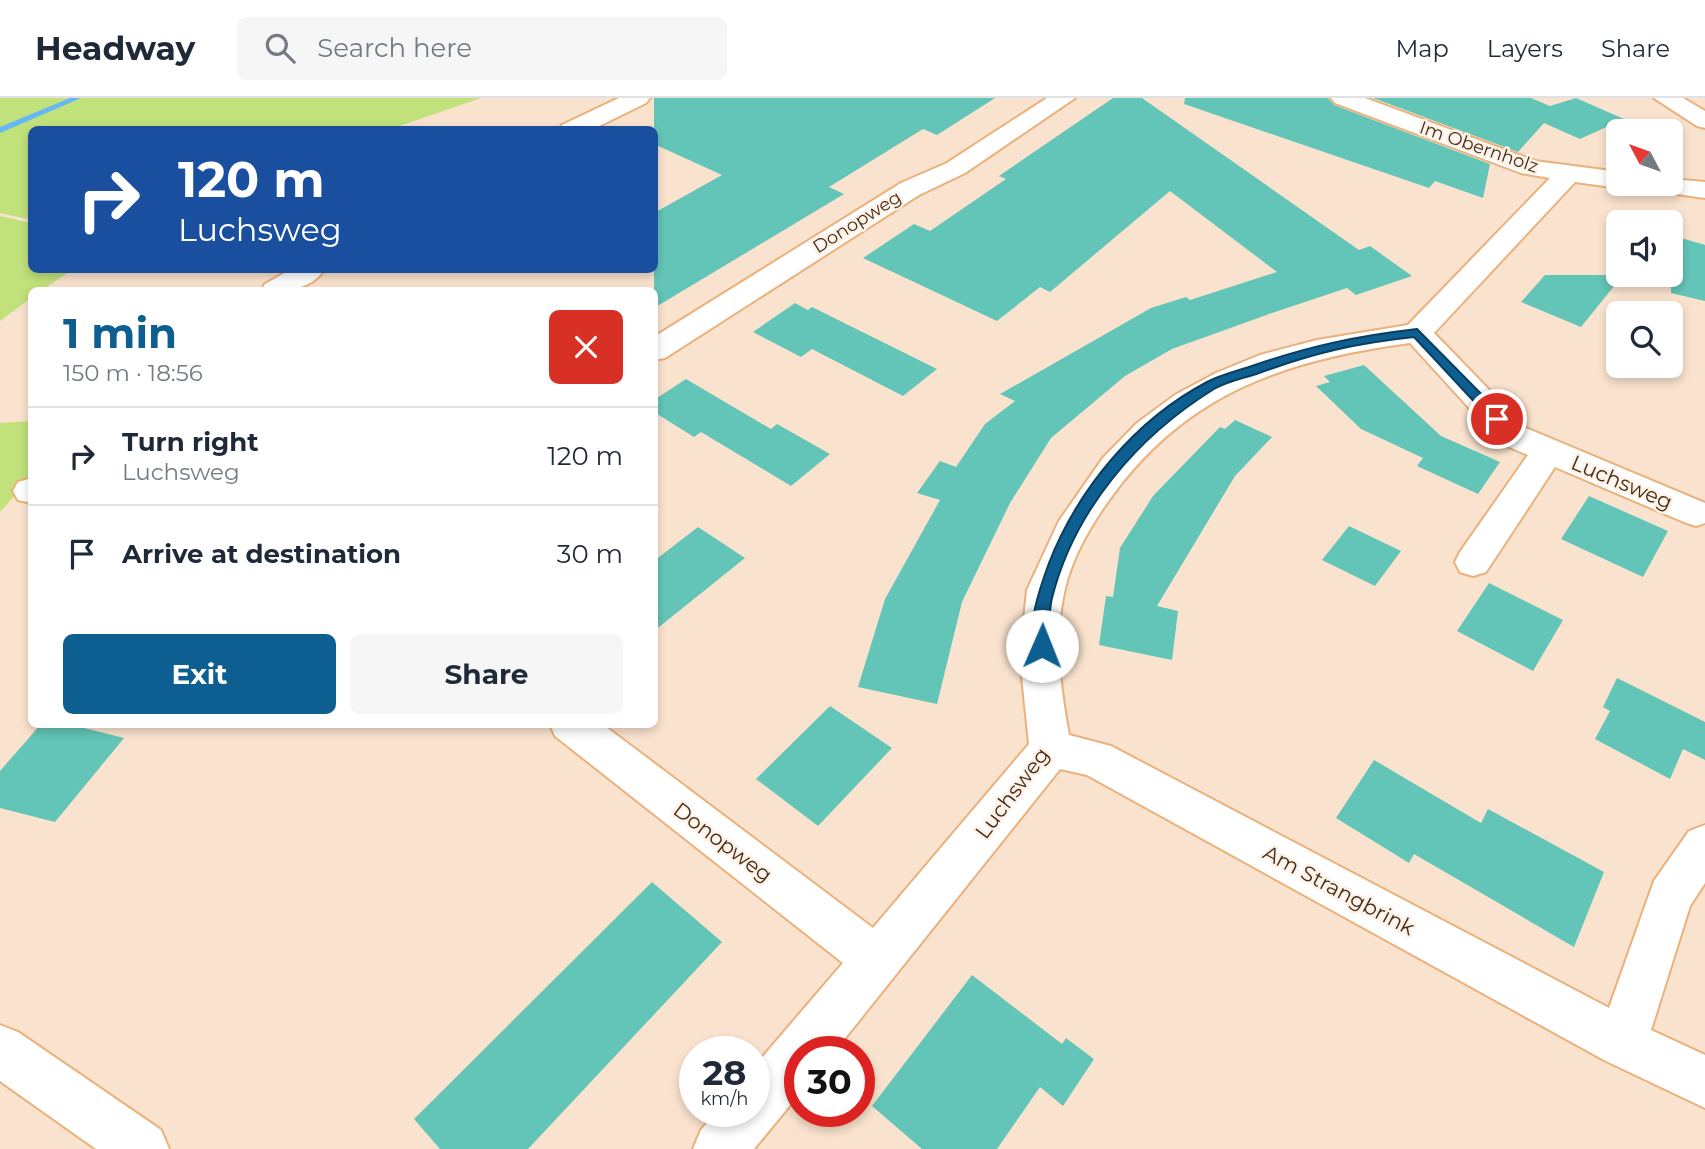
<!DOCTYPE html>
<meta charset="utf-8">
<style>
:root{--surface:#fff;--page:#f6f6f7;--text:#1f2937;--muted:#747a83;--line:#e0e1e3;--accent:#0e5f91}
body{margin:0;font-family:Montserrat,sans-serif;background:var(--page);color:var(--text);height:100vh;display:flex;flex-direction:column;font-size:26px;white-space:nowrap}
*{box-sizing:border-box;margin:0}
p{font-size:23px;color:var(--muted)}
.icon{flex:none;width:38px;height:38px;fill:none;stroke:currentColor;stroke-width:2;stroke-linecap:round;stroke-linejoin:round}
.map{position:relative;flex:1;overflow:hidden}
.panel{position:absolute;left:28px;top:189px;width:630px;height:441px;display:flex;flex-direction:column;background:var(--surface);border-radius:10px;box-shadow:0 4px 10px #0003}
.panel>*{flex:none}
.banner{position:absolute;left:28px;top:28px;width:630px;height:147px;border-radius:10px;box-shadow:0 4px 10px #0003;background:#1a4fa0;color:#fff;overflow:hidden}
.needle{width:46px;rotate:311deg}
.tools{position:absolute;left:1606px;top:21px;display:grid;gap:14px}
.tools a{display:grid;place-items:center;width:77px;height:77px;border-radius:10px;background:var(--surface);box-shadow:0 4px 10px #0003;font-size:35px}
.speed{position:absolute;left:679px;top:938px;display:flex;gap:14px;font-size:35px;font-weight:700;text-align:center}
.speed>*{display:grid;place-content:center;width:91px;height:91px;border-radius:50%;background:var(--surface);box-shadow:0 4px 10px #0003;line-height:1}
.speed small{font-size:18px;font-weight:400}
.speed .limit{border:10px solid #d22;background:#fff;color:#111}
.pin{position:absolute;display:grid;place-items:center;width:60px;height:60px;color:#fff;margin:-30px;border:4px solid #fff;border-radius:50%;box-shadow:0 2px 7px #0007}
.me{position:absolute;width:77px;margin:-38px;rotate:1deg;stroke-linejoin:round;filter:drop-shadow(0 0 5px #0008)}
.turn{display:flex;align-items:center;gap:24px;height:147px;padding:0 35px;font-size:32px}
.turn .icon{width:91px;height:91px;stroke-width:2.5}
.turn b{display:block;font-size:49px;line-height:60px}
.round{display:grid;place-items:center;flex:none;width:74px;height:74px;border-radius:10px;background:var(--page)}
.overview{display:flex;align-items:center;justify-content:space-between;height:119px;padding:0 35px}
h1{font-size:42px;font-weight:700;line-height:52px;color:var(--accent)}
.primary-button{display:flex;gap:14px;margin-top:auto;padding:14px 35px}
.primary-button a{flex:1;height:80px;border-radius:10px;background:var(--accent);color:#fff;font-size:28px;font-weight:700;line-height:80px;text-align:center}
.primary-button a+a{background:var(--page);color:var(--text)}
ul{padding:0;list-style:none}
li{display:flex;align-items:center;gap:21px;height:98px;padding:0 35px;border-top:2px solid var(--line)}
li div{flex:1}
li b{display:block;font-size:26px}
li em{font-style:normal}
header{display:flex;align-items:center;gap:42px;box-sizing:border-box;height:98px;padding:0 35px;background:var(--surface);border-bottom:2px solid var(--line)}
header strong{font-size:33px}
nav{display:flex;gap:38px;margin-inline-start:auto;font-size:24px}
.search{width:490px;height:63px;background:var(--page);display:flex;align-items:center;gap:18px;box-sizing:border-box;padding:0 24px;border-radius:10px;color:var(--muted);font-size:26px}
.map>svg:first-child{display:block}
</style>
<header>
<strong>Headway</strong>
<div class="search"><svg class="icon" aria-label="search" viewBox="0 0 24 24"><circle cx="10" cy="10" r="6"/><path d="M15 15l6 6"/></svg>Search here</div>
<nav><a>Map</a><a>Layers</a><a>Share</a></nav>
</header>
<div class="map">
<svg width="1705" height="1051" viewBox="0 0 1705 1051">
<rect width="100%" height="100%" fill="#fae3ce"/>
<g fill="#c1e17b">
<path d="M0,0H481L391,31L32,32L31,122L0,115Z"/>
<path d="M0,118L31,125L32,172H72L42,192H32L31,200L0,223Z"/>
<path d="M31,323V379L0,414V325Z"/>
</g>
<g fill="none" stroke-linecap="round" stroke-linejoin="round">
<path fill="#66b7f5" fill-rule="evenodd" d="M70,0H81L0,35V29Z"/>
</g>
<g fill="#63c5b7">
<path d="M654,0H995L937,37L923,31L829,89L844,96L654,210V115L722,77L654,46Z"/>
<path d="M1113,0H1142L1359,152L1370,148L1412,178L1356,197L1347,190L1272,215L1172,251L1125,278L1051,340L1010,405L962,504L937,606L858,589L885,501L940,402L917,395L940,363L956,369L985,326L1015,303L1000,296L1151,210L1186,199L1190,202L1277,174L1170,93L1050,194L1040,189L997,223L863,160L914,126L930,133L1006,81L999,78Z"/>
<path d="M1185,0H1328L1334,7L1490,66L1483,100L1435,83L1429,90L1184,6Z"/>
<path d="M1373,0H1531L1550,8L1576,0L1624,21L1580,41L1544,25L1518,54Z"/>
<path d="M1671,137L1705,147V203L1671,195Z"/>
<path d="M1545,177H1623L1581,229L1521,204Z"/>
<path d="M795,205L808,212L812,209L937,271L903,298L812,251L801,259L753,234Z"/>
<path d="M1364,267L1441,338L1500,364L1478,396L1417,368L1423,360L1361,331L1316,288L1330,284L1324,278Z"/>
<path d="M686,281L771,331L777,326L830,356L791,388L701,334L694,339L654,314V302Z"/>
<path d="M1235,322L1272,339L1235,378L1157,508L1178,513L1172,562L1099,547L1106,498L1113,499L1120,450L1153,398L1220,329L1225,331Z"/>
<path d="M1589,398L1668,433L1643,479L1561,441Z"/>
<path d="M1349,428L1401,453L1375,488L1322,462Z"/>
<path d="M698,429L745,460L654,533V463Z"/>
<path d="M1489,485L1563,522L1533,573L1457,533Z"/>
<path d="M1617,580L1705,624V662L1683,651L1670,681L1595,641L1610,613L1603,609Z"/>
<path d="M830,608L892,650L818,728L756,681Z"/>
<path d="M41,626H68L124,640L55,724L0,710V673Z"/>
<path d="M1374,662L1481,725L1488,711L1604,774L1574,849L1414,756L1409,765L1336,720Z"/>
<path d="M652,784L722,844L528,1051H440L414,1021Z"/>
<path d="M972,877L1062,946L1066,940L1094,961L1063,1008L1040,989L997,1051H922L872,1008Z"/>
</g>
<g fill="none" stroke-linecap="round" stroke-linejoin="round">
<g stroke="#eab17c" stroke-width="4">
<g id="minor">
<path d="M619,0H650L646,5L591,32H559L562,27Z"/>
<path d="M1047,0H1075L965,75L919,97L665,260L654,262V239L901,85L947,65Z"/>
<path d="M1331,0H1365L1535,63L1619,74V86H1629L1619,90L1575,84L1434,235L1526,330L1705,405V425L1696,428L1684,424L1555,369L1486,474L1473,478L1460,474L1455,464L1460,454L1528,357L1502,346L1410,245C1283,262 1183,296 1107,405C1087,433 1069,466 1063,500C1054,545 1061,593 1069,637L1111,648L1609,910L1654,783L1689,733L1705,727V785L1690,808L1651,932L1705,957V1010L1604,962L1087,677L1060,671L834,954H800V995L754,1051H693L701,1032L717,1013H754V969L843,865L555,638L550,626H602L873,830L1029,646L1020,559L1027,492L1059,423L1103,360L1137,325L1175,297L1216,275L1260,257L1317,242L1408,227L1550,80L1521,75L1335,5Z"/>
<path d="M1654,0H1683L1705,13V30L1697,28Z"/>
<path d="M1671,81L1705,84V100L1641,91L1637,86H1671Z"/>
<path d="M290,172H324C309,194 284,192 261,192L265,186Z"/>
<path d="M32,380V405L18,402L13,393L18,384Z"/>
<path d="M0,927L18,934L161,1032L169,1051H96L0,983Z"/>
</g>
</g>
<use href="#minor" fill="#fff" fill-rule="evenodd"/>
</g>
<path fill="#0e5f91" stroke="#093e5e" stroke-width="2" d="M1417,231L1502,317V324H1493L1414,239C1356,245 1314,255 1259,275C1245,280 1227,283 1214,291C1138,338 1074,412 1052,500C1048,515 1050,533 1050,548L1048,552H1036C1025,530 1041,487 1049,465C1078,391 1135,322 1207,284C1220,277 1237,273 1252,268C1309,248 1357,238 1417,231Z"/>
<g text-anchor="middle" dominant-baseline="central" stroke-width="5" stroke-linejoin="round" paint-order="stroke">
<g font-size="18" fill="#432d17" stroke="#fef2e8">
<text transform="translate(1479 49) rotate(19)">Im Obernholz</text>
<text transform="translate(857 124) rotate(-32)">Donopweg</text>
</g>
<g font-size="21" fill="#432d17" stroke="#fef2e8">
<text transform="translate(1622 384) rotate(23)">Luchsweg</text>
<text transform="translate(1012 695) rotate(-53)">Luchsweg</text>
<text transform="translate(723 744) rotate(37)">Donopweg</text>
<text transform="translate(1339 792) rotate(28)">Am Strangbrink</text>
</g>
</g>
</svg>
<div class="tools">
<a><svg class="needle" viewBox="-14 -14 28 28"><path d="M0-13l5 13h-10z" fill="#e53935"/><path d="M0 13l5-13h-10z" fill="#747a83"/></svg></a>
<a><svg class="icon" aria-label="sound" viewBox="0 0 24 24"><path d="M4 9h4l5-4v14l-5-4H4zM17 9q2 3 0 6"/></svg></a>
<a><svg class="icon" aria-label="search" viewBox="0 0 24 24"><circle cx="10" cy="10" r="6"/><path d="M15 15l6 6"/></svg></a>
</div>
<div class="speed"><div>28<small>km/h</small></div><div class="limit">30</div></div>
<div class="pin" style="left:1497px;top:321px;background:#d93025"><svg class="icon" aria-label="arrive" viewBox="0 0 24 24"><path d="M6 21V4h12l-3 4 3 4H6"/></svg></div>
<svg class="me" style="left:1042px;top:548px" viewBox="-20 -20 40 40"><circle r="19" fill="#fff"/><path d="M0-13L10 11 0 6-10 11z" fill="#0e5f91"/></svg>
<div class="banner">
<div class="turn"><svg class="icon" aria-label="right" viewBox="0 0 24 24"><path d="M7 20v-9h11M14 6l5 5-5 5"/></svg><div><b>120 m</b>Luchsweg</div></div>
</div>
<section class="panel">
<div class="overview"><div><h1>1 min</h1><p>150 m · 18:56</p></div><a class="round" style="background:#d93025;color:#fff"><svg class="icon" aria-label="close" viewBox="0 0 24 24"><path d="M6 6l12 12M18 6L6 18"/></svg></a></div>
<ul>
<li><svg class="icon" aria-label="right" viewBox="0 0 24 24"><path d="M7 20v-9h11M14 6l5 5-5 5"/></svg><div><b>Turn right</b><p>Luchsweg</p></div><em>120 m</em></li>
<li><svg class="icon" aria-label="arrive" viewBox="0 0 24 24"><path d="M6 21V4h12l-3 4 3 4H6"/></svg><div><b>Arrive at destination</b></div><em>30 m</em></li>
</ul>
<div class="primary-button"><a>Exit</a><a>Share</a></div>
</section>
</div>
